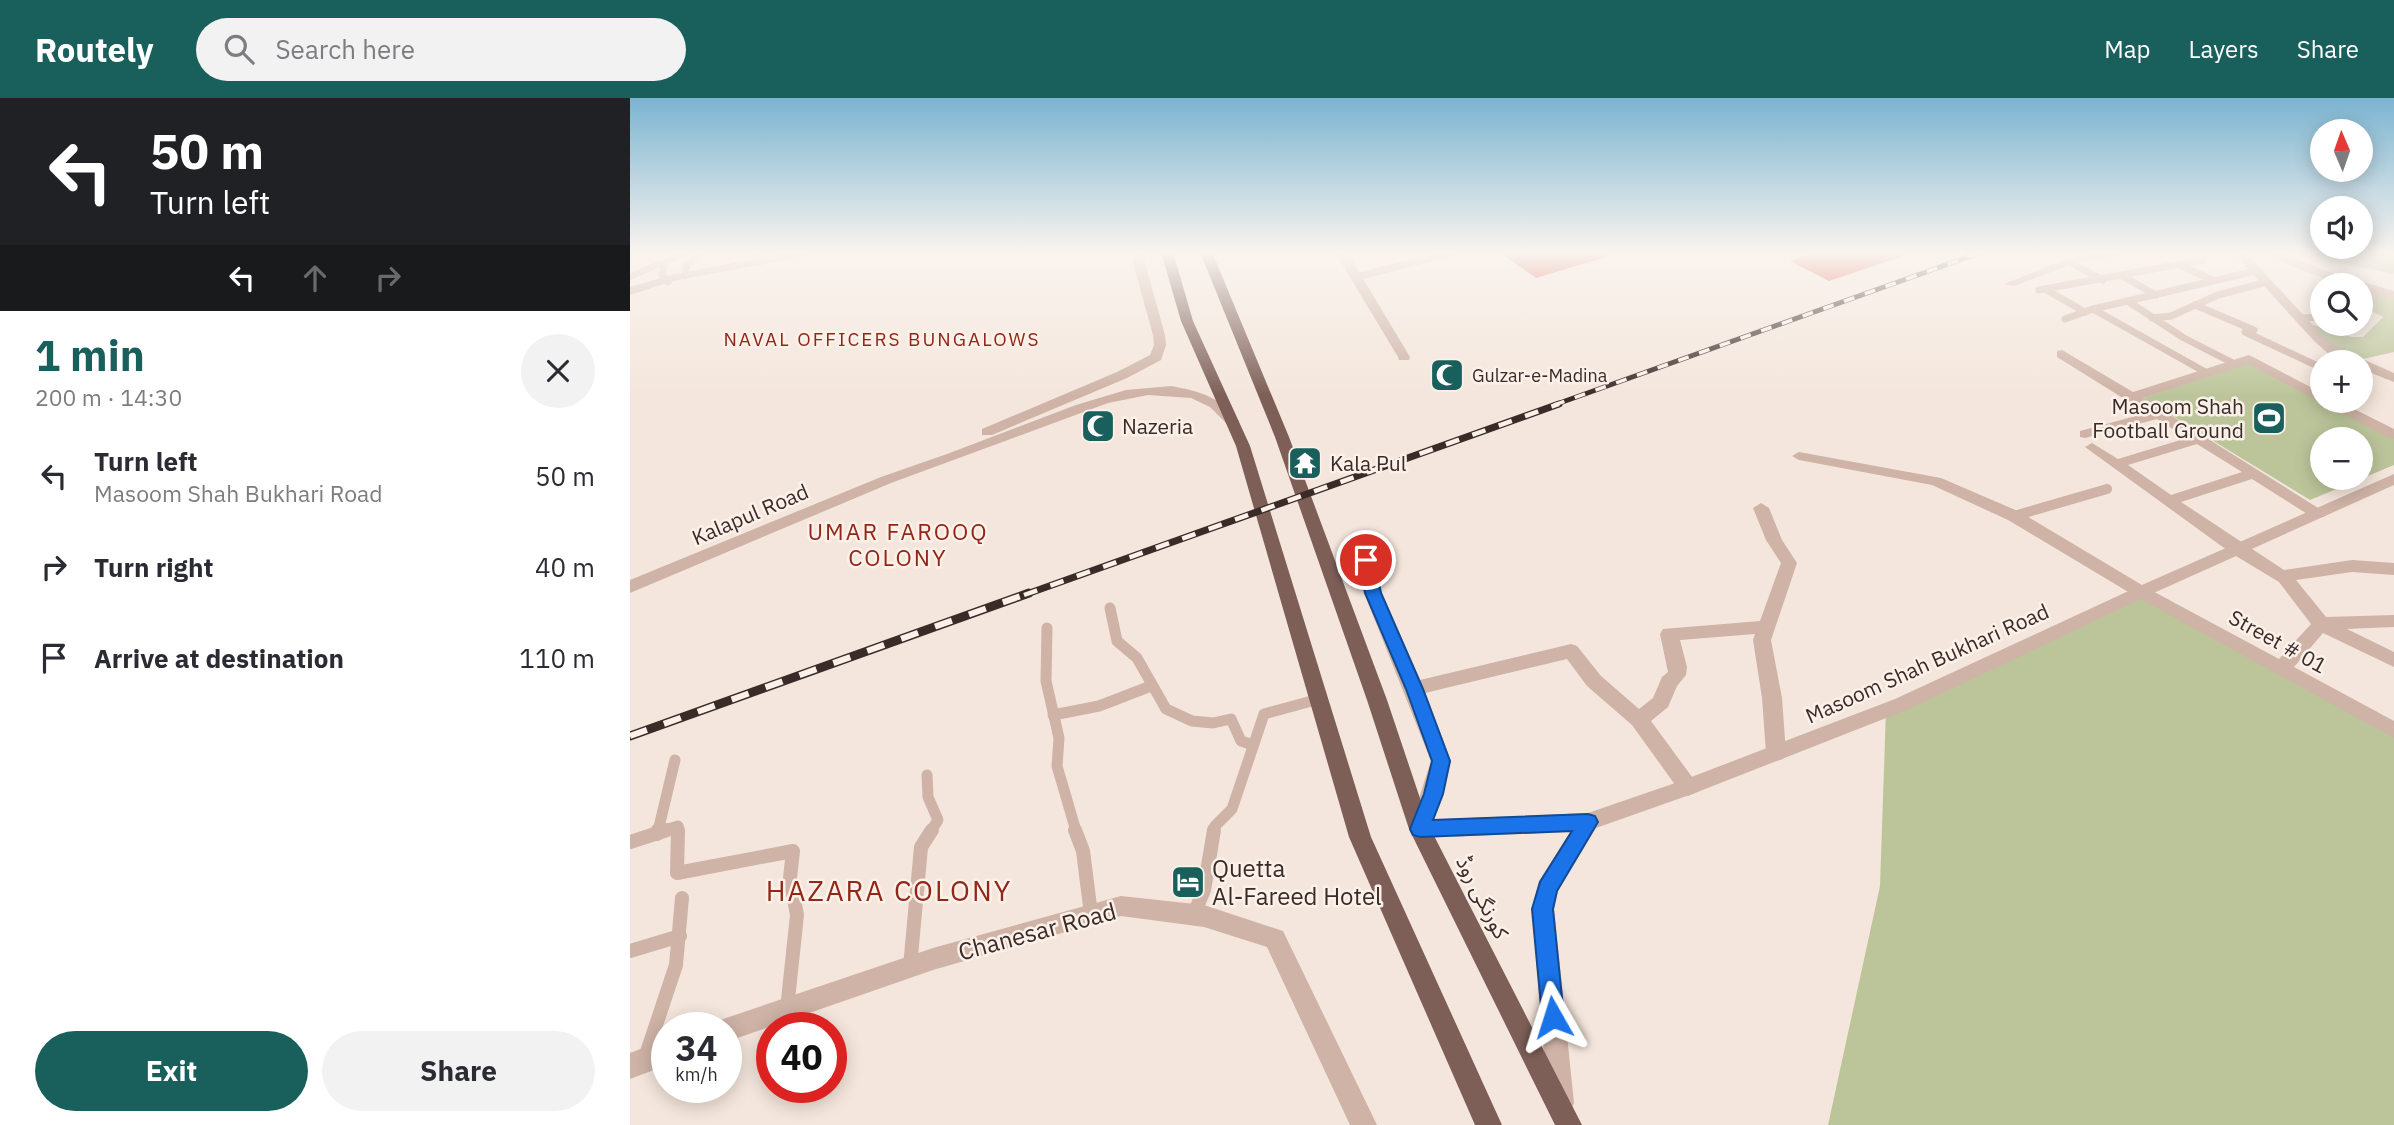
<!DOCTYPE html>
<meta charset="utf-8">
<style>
:root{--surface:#fff;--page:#f2f2f3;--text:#2b2b33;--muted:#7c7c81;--accent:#195f5b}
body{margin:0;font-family:"IBM Plex Sans","Noto Sans Arabic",sans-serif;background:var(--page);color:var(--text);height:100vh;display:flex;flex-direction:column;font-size:26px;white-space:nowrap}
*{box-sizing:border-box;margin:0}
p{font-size:23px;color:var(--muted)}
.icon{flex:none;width:38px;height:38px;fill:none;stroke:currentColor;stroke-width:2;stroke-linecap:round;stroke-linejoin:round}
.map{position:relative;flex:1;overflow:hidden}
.panel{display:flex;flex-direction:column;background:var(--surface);width:630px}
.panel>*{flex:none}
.banner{background:#202124;color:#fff;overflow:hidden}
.needle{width:46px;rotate:358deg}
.fabs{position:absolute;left:1680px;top:21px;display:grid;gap:14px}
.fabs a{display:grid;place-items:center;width:63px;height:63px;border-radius:50%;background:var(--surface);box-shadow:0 4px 18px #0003;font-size:35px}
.speed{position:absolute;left:21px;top:914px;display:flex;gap:14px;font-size:35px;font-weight:700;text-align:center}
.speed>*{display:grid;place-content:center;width:91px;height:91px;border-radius:50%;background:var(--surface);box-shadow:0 4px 18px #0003;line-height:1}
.speed small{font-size:18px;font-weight:400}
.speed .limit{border:10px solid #d22;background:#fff;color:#111}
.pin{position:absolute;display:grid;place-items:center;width:60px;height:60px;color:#fff;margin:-30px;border:4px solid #fff;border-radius:50%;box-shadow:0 2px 7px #0007}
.me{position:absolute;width:77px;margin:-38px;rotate:354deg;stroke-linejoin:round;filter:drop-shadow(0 0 5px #0008)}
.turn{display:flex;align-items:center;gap:24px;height:147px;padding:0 35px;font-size:32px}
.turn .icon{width:91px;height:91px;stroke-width:2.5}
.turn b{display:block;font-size:49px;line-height:60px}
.lanes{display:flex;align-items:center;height:66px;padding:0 35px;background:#0003;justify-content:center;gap:35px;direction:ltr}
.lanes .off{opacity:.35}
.round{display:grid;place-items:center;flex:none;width:74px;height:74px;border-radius:37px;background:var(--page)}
.summary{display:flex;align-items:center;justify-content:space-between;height:119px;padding:0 35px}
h1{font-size:42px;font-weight:700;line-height:52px;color:var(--accent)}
.primary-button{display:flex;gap:14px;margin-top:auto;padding:14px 35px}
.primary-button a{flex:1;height:80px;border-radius:42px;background:var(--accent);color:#fff;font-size:28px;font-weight:700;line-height:80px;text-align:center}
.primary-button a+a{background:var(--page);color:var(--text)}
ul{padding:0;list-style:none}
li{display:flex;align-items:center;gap:21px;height:91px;padding:0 35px}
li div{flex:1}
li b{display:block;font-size:26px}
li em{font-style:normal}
header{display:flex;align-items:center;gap:42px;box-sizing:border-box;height:98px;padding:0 35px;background:var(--accent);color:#fff}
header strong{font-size:33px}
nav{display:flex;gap:38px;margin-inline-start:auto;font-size:24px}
.search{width:490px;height:63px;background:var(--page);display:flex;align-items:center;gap:18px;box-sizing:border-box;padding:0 24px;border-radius:38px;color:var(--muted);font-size:26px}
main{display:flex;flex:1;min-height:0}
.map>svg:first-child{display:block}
</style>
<header>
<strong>Routely</strong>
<div class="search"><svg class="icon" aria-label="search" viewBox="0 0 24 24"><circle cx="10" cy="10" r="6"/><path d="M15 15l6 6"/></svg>Search here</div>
<nav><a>Map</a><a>Layers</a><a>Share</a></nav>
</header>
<main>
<section class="panel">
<div class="banner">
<div class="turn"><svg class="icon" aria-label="left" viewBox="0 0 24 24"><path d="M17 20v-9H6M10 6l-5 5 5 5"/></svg><div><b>50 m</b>Turn left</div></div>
<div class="lanes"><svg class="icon" aria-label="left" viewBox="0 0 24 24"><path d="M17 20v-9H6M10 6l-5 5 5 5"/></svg><svg class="icon off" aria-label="ahead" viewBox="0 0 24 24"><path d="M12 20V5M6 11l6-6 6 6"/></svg><svg class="icon off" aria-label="right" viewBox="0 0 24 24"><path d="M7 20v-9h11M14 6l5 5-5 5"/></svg></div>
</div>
<div class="summary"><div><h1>1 min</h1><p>200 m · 14:30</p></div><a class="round"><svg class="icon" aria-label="close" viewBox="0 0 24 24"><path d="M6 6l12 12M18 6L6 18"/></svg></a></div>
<ul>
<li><svg class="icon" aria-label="left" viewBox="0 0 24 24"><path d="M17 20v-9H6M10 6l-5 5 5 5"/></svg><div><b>Turn left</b><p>Masoom Shah Bukhari Road</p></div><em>50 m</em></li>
<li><svg class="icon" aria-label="right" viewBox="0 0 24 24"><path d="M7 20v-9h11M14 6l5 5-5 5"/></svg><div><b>Turn right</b></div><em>40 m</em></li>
<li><svg class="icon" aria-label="arrive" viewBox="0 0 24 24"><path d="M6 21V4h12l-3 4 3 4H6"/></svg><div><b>Arrive at destination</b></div><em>110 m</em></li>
</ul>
<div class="primary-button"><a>Exit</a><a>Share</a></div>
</section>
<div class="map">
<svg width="1764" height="1027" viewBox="0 0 1764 1027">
<rect width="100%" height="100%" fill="#f4e6dc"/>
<g fill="#bcc59a" fill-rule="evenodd">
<path d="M1676,154H1764V176L1705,164Z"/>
<path d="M1751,193L1764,197V254L1724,263L1674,224L1722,239H1733L1753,219L1731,208V202Z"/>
<path d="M1622,263L1692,300V303H1698L1764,337V367L1680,402L1513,300ZM1692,341H1731V380H1692Z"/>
<path d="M1511,494L1764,633V1027H1198L1250,788L1256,612Z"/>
</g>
<g fill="#d14e3d">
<path d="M869,154H978L979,158L906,180Z"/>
<path d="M1187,154H1275L1276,157L1199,183L1160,163Z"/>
</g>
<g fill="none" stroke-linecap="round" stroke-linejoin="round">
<g stroke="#ceb3a6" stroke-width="7">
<path d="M126,154L129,164"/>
<path d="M1439,164L1473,182"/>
<path d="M34,166L32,177L38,184"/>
<path d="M1550,167L1582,182"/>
<path d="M55,178L57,167L70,154"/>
<path d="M1492,178L1526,197"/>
<path d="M726,179L824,154"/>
<path d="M1415,191L1455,214"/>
<path d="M1409,192L1573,162"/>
<path d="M1731,202L1751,193"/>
<path d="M1499,204L1554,240L1605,266"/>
<path d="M1565,207L1624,232L1615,234L1692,270"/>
<path d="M1463,211L1577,275"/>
<path d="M1522,220L1541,218L1588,197L1637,184"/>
<path d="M1671,220L1692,219"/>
<path d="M1435,221L1463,211L1626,173"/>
</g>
<path stroke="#ceb3a6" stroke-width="10" d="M1384,418L1477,391"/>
<g stroke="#ceb3a6" stroke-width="11">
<path d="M480,510L487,543L507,560L536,611L562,623L583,625L601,621L611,643L623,647"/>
<path d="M417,530L416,583L429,640L427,668L446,733"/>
<path d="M423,617L469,608L521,588"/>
<path d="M297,677L298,699L308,722L301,733"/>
<path d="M28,733L45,662"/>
<path d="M32,733L48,728V733"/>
<path d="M584,733L585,728L602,711L634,616L689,601"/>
</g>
<g stroke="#ceb3a6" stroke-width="14">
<path d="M48,732L47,775L163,753L160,780L167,817L157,911"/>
<path d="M445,732L453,753L461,816"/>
<path d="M27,736L28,732"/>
<path d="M0,744L37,732"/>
<path d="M564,816L574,792L584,732"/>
<path d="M0,853L50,838"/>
<path d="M280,869L291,749L302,732"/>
<path d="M15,960L46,867L52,800"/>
</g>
<g fill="#ceb3a6" fill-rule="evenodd">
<path d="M50,154H66L0,182V175Z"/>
<path d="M162,154H186L180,157L43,183L0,197V189L41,177Z"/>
<path d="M189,154H207L201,157Z"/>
<path d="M705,154H717L780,259L779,262H769L768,259Z"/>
<path d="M1470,154H1498L1492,157L1448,164L1384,188L1374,186L1442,159Z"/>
<path d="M1603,154H1615L1693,238L1710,251L1764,275V284L1731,271V264H1718L1700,257L1685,244Z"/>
<path d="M1637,154H1652L1693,172L1764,193V201L1731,192V187C1707,187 1656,169 1637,154Z"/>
<path d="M1432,252L1503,294L1619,257L1692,295V303H1708L1764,331V341L1759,340L1618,266L1513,300L1696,415L1694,419H1682L1622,381L1551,404L1654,472L1722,462L1764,465V477L1722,474L1666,482L1696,519L1764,517V529L1717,531L1764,554V569L1693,535L1664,569L1764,623V640L1505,498L1378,422L1302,387L1169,362L1162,358L1169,354L1311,380L1390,414L1517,490L1649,561L1681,526L1649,484L1601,455L1455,349L1462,345L1488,361L1557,340L1527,321L1455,340L1450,339V333L1517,315L1427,259V253ZM1567,346L1612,374L1541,397L1498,367Z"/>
<path d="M1131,405L1139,410L1152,442L1167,465L1141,542L1152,600L1156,655L1153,661L1146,663L1139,661L1136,655L1132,600L1123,542L1125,536L1050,542L1057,569L1056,577L1047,588L1038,609L1021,623L1065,683L1068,689L1065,695L1058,698L1051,695L1002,627L957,588L937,561L795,595L821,663L813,696L798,738L790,740L782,738L779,731L801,663L734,495L723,449L725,445H737L739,449L752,495L790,582L941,546L947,548L971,578L1009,611L1023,600L1032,579L1038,574L1030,536L1033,531L1130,523L1151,465L1136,442L1123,410Z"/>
</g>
<g fill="#ceb3a6" fill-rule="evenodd">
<path d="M500,154H512L535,237L536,247L531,262L497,280L362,337H352V331L487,274L520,257L524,247L523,237Z"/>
<path d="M541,288C569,293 591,299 609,323L607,326H597L580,309L561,300L518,297L478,305L261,385L0,495V482L251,379L317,356L446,307L496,292Z"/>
<path d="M1764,376V387L1517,498L1279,611L1065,695L966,730L928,793L924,811L944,1005L940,1014L931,1018L922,1014L918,1005L902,811L909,783L940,734L790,740L782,738L779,731L782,724L790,722L958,715L1051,683L1265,601L1505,490Z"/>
<path d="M491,798L574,807L653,833L747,1027H720L637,849L574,829L491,818L303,872L96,944V929H85L87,923L96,920L303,850Z"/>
<path d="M37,941V967L0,981V955Z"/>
</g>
<g fill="#7d5f57" fill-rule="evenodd">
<path d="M531,154H543L563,223L620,348L741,739L872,1027H845L719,739L606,348L551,223Z"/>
<path d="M570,154H582L659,339L757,602L800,730L952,1027H925L779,731L737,602L645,339Z"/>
</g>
<g stroke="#3a2b28" stroke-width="5">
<path id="rail-far2" d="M924,307L1352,154"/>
</g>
<g stroke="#3a2b28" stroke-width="7">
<path id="rail-far1" d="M394,497L929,306"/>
</g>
<g stroke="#3a2b28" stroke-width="9">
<path id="rail" d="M0,638L399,495"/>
</g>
<use href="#rail-far2" stroke="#fbf1e9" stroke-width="3.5" stroke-dasharray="11" stroke-linecap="butt"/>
<use href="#rail-far1" stroke="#fbf1e9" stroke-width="4.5" stroke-dasharray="14" stroke-linecap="butt"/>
<use href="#rail" stroke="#fbf1e9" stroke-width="6" stroke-dasharray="18" stroke-linecap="butt"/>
</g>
<linearGradient id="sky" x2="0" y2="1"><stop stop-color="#7bb4d1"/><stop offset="0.52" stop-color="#faf4ef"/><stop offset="1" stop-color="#faf4ef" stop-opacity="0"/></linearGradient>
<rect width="1764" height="298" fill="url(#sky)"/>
<path fill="#1a73e8" stroke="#114b97" stroke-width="2" d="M736,457L744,462L751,495L793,591L820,663L813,696L803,722L958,716L965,718L968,724L927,793L923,811L934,919L931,927L923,930L915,927L912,919L902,811L910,784L942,733L790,739L783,737L780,731L794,696L802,663L776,591L735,495L729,462Z"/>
<defs>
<g id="mosque-square" transform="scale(1.75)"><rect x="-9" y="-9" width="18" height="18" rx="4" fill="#195f5b" stroke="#fbf1e9"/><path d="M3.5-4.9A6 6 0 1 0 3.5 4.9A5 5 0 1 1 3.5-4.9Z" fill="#fff"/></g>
<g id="stadium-square" transform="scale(1.75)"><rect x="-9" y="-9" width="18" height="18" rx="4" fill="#195f5b" stroke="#fbf1e9"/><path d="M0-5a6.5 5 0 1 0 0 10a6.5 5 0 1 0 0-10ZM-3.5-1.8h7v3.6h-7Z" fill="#fff"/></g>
<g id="temple-square" transform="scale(1.75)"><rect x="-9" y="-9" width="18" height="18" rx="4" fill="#195f5b" stroke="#fbf1e9"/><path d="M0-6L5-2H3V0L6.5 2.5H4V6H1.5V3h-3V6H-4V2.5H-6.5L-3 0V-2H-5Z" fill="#fff"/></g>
<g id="hotel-square" transform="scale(1.75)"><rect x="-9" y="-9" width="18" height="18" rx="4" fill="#195f5b" stroke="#fbf1e9"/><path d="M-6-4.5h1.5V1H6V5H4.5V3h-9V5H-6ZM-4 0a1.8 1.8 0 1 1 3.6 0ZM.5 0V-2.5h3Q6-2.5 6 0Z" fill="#fff"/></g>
</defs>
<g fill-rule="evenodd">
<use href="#mosque-square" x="817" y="277"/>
<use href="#stadium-square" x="1639" y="320"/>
<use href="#mosque-square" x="468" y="328"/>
<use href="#temple-square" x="675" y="365"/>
<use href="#hotel-square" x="558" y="784"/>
</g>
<g text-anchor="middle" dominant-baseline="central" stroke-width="5" stroke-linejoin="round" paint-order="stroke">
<g font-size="18" fill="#3a2b28" stroke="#fbf1e9" text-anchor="start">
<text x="842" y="277">Gulzar-e-Madina</text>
</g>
<g font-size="19" letter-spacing="2" fill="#912619" stroke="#fbf1e9">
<text x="252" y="241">NAVAL OFFICERS BUNGALOWS</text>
</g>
<g font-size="21" fill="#3a2b28" stroke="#fbf1e9" text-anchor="start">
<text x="1614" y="308" text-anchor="end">Masoom Shah<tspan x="1614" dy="24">Football Ground</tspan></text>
<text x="492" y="328">Nazeria</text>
<text x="700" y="365">Kala Pul</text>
</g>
<g font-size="21" fill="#3a2b28" stroke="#fbf1e9">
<text transform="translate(120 416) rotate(-23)">Kalapul Road</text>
<text transform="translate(1648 543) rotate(29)">Street # 01</text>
<text transform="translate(1297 565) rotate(-24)">Masoom Shah Bukhari Road</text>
<text transform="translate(853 799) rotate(63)">کورنگی روڈ</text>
</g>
<g font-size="23" letter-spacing="2" fill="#912619" stroke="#fbf1e9">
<text x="268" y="433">UMAR FAROOQ<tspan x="268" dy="26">COLONY</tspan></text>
</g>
<g font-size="24" fill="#3a2b28" stroke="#fbf1e9" text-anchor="start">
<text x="582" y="770">Quetta<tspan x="582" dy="28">Al-Fareed Hotel</tspan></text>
</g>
<g font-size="24" fill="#3a2b28" stroke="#fbf1e9">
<text transform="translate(407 833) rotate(-15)">Chanesar Road</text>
</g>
<g font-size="28" letter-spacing="2" fill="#912619" stroke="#fbf1e9">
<text x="259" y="792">HAZARA COLONY</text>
</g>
</g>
</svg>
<div class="fabs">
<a><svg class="needle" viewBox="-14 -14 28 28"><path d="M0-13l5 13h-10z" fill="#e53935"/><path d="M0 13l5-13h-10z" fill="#7c7c81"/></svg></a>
<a><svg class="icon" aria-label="sound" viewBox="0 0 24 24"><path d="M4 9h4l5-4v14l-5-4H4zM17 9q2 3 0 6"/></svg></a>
<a><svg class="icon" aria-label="search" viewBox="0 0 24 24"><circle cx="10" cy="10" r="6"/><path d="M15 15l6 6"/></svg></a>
<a>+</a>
<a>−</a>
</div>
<div class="speed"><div>34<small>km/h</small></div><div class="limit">40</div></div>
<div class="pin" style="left:736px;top:462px;background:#d93025"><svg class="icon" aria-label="arrive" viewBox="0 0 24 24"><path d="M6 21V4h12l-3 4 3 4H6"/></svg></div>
<svg class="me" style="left:923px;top:919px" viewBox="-20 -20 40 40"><path d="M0-17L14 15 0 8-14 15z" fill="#1a73e8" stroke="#fff" stroke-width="4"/></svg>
</div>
</main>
